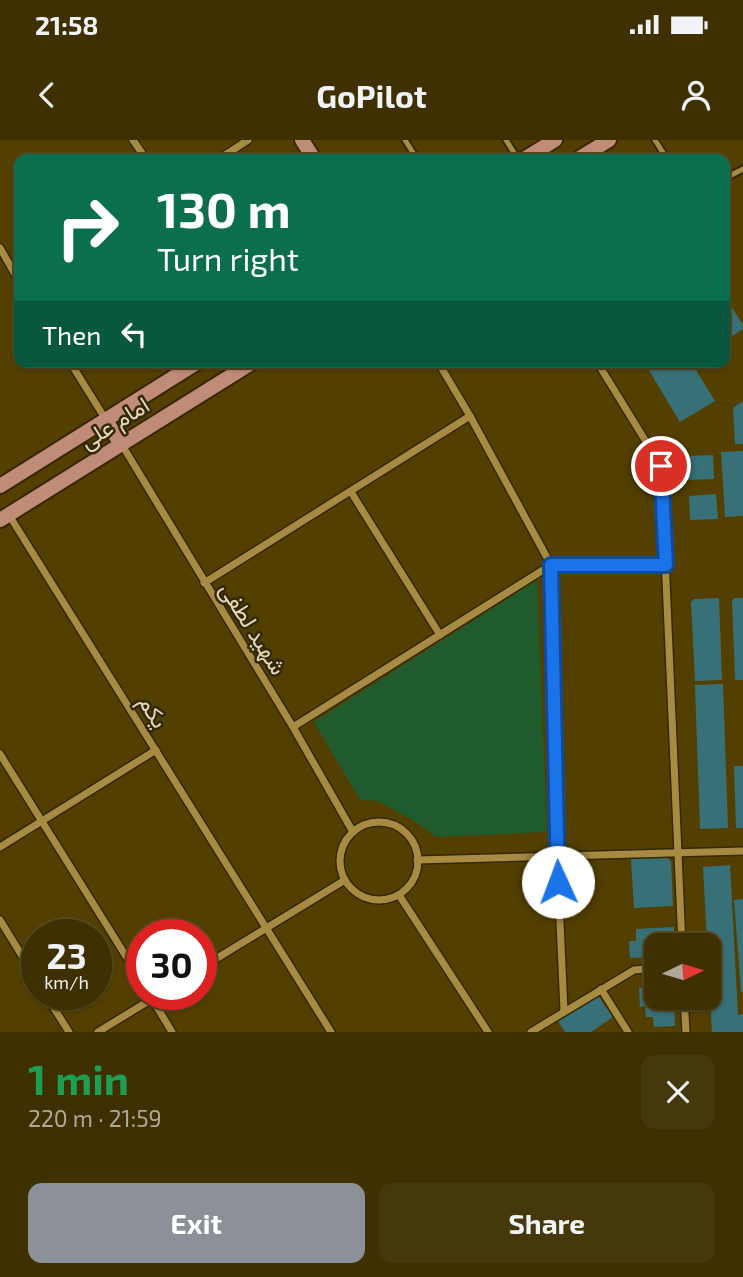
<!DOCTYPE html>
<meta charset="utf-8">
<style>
:root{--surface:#3e3000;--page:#45380a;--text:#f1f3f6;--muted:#ada999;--line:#574b22;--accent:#8c9099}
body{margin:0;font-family:"Exo 2",Vazirmatn,sans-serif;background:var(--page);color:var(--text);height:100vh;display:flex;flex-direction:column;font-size:26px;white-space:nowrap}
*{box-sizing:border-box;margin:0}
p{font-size:23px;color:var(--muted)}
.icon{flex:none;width:38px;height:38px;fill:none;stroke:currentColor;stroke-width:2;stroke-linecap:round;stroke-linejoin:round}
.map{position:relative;height:892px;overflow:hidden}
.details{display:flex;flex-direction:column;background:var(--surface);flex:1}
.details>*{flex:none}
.banner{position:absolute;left:14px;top:14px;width:716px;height:214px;border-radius:14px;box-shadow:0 2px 5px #0004,0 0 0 2px var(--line);background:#0b6e4f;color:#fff;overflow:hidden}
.needle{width:46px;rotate:85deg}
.fabs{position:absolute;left:644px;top:793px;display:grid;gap:14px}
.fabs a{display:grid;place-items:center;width:77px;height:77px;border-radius:14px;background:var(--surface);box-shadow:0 2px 5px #0004,0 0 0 2px var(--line);font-size:35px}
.speed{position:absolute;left:21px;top:779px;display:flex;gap:14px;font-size:35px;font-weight:700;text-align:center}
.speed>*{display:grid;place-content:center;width:91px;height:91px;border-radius:50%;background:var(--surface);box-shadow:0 2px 5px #0004,0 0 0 2px var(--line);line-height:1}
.speed small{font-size:18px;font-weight:400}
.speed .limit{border:10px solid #d22;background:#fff;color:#111}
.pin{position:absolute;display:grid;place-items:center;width:60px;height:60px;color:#fff;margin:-30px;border:4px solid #fff;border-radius:50%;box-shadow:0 2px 7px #0007}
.me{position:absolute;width:77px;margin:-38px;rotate:358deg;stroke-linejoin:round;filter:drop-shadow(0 0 5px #0008)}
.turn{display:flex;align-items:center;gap:24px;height:147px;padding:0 28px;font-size:32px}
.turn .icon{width:91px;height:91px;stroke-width:2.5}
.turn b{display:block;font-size:49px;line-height:60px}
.then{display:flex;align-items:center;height:66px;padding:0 28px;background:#0003;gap:14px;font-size:26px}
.round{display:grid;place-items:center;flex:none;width:74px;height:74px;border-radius:14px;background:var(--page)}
.overview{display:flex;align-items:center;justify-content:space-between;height:119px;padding:0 28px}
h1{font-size:42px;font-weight:700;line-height:52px;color:#1e9e55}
.primary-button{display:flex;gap:14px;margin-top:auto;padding:14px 28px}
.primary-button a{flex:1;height:80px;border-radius:14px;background:var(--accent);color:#fff;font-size:28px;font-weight:700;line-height:80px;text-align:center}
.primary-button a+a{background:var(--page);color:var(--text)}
.status{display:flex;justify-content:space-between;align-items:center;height:49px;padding:0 35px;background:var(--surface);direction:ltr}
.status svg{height:19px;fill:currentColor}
header{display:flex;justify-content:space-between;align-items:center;height:91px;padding:0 28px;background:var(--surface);font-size:32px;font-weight:700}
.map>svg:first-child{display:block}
</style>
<div class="status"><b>21:58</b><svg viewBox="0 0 49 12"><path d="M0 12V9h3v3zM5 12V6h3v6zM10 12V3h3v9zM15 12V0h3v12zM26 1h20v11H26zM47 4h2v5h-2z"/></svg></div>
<header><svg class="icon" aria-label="back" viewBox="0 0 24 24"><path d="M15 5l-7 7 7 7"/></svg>GoPilot<svg class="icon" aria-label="person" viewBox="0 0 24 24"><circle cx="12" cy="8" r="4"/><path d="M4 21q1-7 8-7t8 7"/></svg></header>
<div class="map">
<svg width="743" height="892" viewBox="0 0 743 892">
<rect width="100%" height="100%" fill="#534000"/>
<path fill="#205b2e" d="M537,440L547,692L436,697L416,682L377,661L360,660L314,582Z"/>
<g fill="#387078">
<path d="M724,155L743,185V189L724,201Z"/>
<path d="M644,222H691L715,261L680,282Z"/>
<path d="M743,261V304H735L733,268Z"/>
<path d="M743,311V376L725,377L721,312Z"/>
<path d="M713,315L714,339L687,340L685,316Z"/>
<path d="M716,354L718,379L690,380L689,356Z"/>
<path d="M719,458L722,540L695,541L691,462L694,459Z"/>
<path d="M734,458H743V540H735L732,461Z"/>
<path d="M723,544L728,688L700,689L695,545Z"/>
<path d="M734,626H743V688H736Z"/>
<path d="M666,717L671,721L673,766L634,768L631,719Z"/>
<path d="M730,725L738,875L743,874V892H712L703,727Z"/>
<path d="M743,759V852H741L734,760Z"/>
<path d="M674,787V805H656V817L630,818L629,801H636V789Z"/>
<path d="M656,847V858H674L675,886L654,887L653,877H646L645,866L640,867L639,848Z"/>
<path d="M597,854L613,877L591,892H565L558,881Z"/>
</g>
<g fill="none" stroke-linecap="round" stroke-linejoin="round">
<g stroke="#352700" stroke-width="9">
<g id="lane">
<path d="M405,0L417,19"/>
<path d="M506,0L518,19"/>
<path d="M655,0L667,19"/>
<path d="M724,39L743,29"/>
</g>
</g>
<g stroke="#352700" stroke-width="10">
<g id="street">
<path d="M133,0L146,19"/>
<path d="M219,19L248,0"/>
<path d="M0,108L19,141"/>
<path d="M70,222L106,280"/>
<path d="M438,222L470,276L551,425L557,716L564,871"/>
<path d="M597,222L661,326L682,805"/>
<path d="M122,305L293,587L353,692"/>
<path d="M351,352L440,495"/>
<path d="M9,375L331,892"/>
<path d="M204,443L470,276"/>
<path d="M293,587L551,425H666"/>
<path d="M0,614L142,842"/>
<circle cx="379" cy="721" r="39"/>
<path d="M0,707L156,610"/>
<path d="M417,720L743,711"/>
<path d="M399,755L488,892"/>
<path d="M0,780L37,840"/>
<path d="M201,828L345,740"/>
<path d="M601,849L628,892"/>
<path d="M45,854L69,892"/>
<path d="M149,854L172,892"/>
<path d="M684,858L686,892"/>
<path d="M98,892L160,854"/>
<path d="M531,892L634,830L656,828"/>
</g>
</g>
<g stroke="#352700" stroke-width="18">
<g id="secondary">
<path d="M302,0L314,19"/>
<path d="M524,19L555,0"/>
<path d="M578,19L609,0"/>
<path d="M106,280L121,305"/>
<path d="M0,346L198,222"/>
<path d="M0,380L253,222"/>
</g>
</g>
<use href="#lane" stroke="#a78b43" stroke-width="5"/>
<use href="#street" stroke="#a78b43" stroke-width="7"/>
<use href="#secondary" stroke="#c08c78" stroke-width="14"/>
</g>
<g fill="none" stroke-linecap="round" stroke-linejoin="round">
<g stroke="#114b97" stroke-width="18">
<path id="route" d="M558,742L551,425H666L661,326"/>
</g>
<use href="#route" stroke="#1a73e8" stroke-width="12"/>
</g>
<g text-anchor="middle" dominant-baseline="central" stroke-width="5" stroke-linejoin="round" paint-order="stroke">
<g font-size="23" fill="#e6d8b5" stroke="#332808">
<text transform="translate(114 282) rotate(-32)">امام علی</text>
<text transform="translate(254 488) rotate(58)">شهید لطفی</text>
<text transform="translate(154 571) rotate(58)">یکم</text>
</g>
</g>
</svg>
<div class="fabs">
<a><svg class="needle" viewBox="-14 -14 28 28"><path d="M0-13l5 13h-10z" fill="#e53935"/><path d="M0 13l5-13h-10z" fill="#ada999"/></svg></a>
</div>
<div class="speed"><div>23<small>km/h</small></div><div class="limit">30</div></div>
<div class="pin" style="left:661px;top:326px;background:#d93025"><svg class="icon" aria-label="arrive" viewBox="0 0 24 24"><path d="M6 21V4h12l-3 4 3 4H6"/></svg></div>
<svg class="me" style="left:558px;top:742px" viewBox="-20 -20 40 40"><circle r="19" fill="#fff"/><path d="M0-13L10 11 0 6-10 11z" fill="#1a73e8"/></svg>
<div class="banner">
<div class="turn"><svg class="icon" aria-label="right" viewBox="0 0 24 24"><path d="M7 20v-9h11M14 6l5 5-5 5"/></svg><div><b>130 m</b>Turn right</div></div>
<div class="then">Then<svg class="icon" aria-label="left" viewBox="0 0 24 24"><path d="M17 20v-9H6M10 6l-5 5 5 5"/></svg></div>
</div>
</div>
<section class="details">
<div class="overview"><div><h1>1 min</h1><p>220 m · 21:59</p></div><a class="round"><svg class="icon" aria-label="close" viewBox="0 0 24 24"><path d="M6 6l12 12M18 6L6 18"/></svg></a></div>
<div class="primary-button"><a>Exit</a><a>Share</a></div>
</section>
